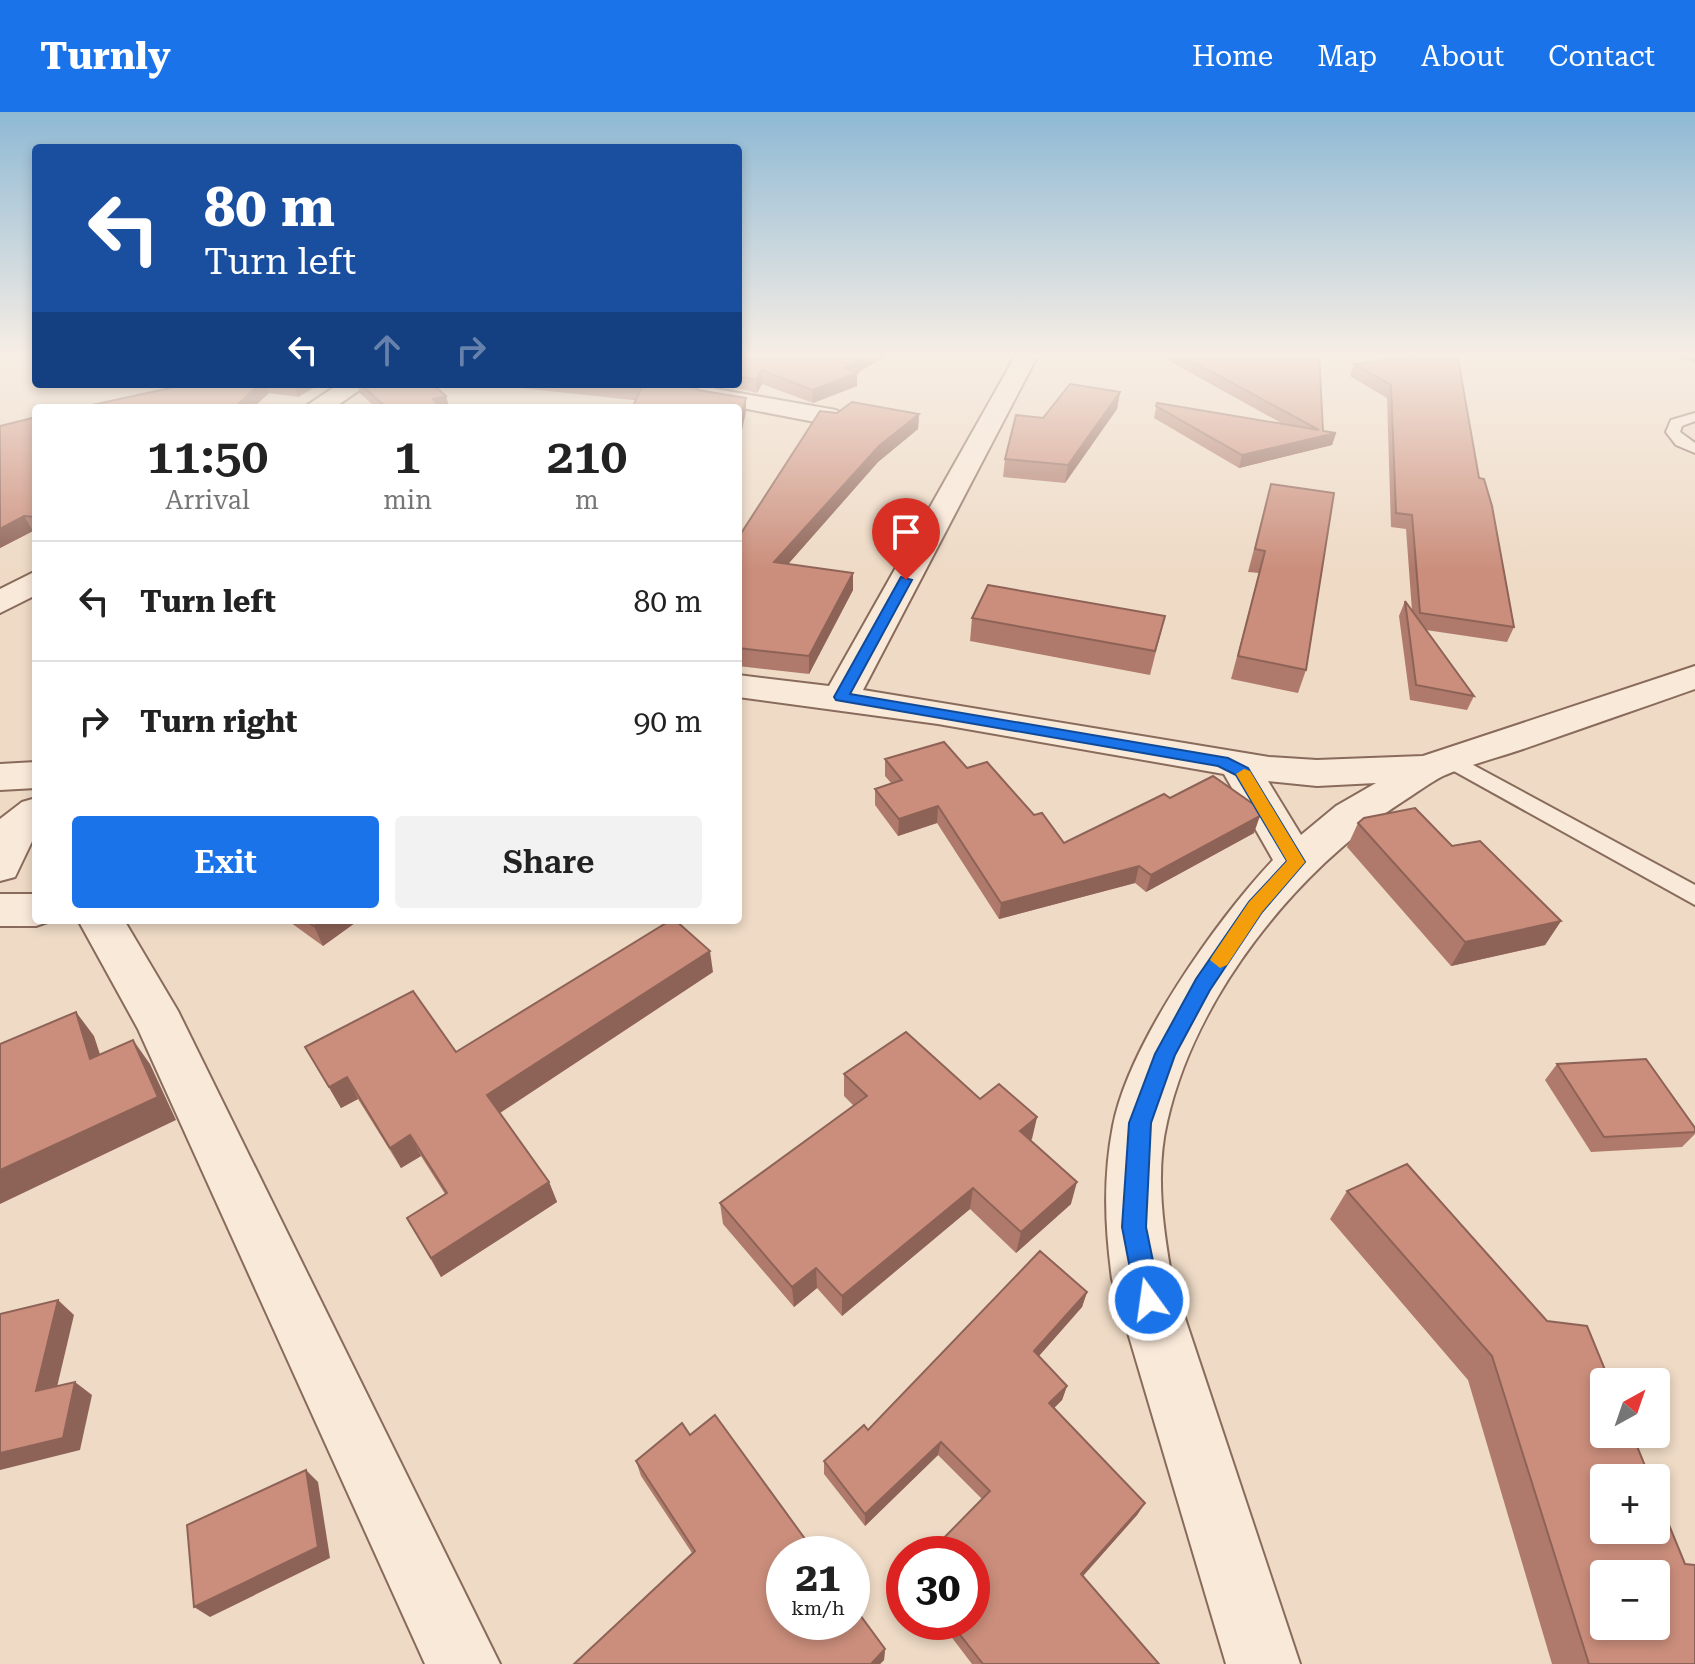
<!DOCTYPE html>
<meta charset="utf-8">
<style>
:root{--surface:#fff;--page:#f2f2f2;--text:#222;--muted:#767676;--line:#e0e0e0;--accent:#1a73e8}
body{margin:0;font-family:"Roboto Serif",serif;background:var(--page);color:var(--text);height:100vh;display:flex;flex-direction:column;font-size:30px;white-space:nowrap}
*{box-sizing:border-box;margin:0}
p{font-size:26px;color:var(--muted)}
.icon{flex:none;width:44px;height:44px;fill:none;stroke:currentColor;stroke-width:2;stroke-linecap:round;stroke-linejoin:round}
.map{position:relative;flex:1;overflow:hidden}
.details{position:absolute;left:32px;top:292px;width:710px;height:520px;display:flex;flex-direction:column;background:var(--surface);border-radius:8px;box-shadow:0 4px 12px #0003}
.details>*{flex:none}
.hud{position:absolute;left:32px;top:32px;width:710px;height:244px;border-radius:8px;box-shadow:0 4px 12px #0003;background:#1a4fa0;color:#fff;overflow:hidden}
.needle{width:52px;rotate:40deg}
.fabs{position:absolute;left:1590px;top:1256px;display:grid;gap:16px}
.fabs a{display:grid;place-items:center;width:80px;height:80px;border-radius:8px;background:var(--surface);box-shadow:0 4px 12px #0003;font-size:40px}
.speed{position:absolute;left:766px;top:1424px;display:flex;gap:16px;font-size:40px;font-weight:700;text-align:center}
.speed>*{display:grid;place-content:center;width:104px;height:104px;border-radius:50%;background:var(--surface);box-shadow:0 4px 12px #0003;line-height:1}
.speed small{font-size:20px;font-weight:400}
.speed .limit{border:12px solid #d22;background:#fff;color:#111}
.pin{position:absolute;display:grid;place-items:center;width:68px;height:68px;color:#fff;margin:-82px -34px;border-radius:50% 50% 50% 0;rotate:-45deg;box-shadow:0 0 8px #0007}
.pin .icon{rotate:45deg}
.me{position:absolute;width:88px;margin:-44px;rotate:346deg;stroke-linejoin:round;filter:drop-shadow(0 0 6px #0008)}
.turn{display:flex;align-items:center;gap:28px;height:168px;padding:0 40px;font-size:36px}
.turn .icon{width:104px;height:104px;stroke-width:2.5}
.turn b{display:block;font-size:56px;line-height:68px}
.lanes{display:flex;align-items:center;height:76px;padding:0 40px;background:#0003;justify-content:center;gap:40px;direction:ltr}
.lanes .off{opacity:.35}
.eta{display:flex;justify-content:space-evenly;align-items:center;height:136px;text-align:center}
.eta b{font-size:48px;font-weight:600;line-height:56px}
.cta{display:flex;gap:16px;margin-top:auto;padding:16px 40px}
.cta a{flex:1;height:92px;border-radius:8px;background:var(--accent);color:#fff;font-size:32px;font-weight:600;line-height:92px;text-align:center}
.cta a+a{background:var(--page);color:var(--text)}
ul{padding:0;list-style:none}
li{display:flex;align-items:center;gap:24px;height:120px;padding:0 40px;border-top:2px solid var(--line)}
li div{flex:1}
li b{display:block;font-size:30px}
li em{font-style:normal}
header{display:flex;align-items:center;gap:48px;box-sizing:border-box;height:112px;padding:0 40px;background:var(--accent);color:#fff}
header strong{font-size:38px}
nav{display:flex;gap:44px;margin-inline-start:auto;font-size:28px}
.map>svg:first-child{display:block}
</style>
<header>
<strong>Turnly</strong>
<nav><a>Home</a><a>Map</a><a>About</a><a>Contact</a></nav>
</header>
<div class="map">
<svg width="1695" height="1552" viewBox="0 0 1695 1552">
<rect width="100%" height="100%" fill="#eedac5"/>
<g fill="none" stroke-linecap="round" stroke-linejoin="round">
<g stroke="#896b5b" stroke-width="4">
<g id="lane">
<path d="M1695,301V309L1682,314L1680,320L1695,331V341L1676,333L1666,320L1671,308Z"/>
<path d="M1451,641L1695,773V793L1443,653L1440,648Z"/>
</g>
</g>
<g stroke="#896b5b" stroke-width="4">
<g id="street">
<path d="M1017,241H1039L863,578L1269,645L1317,648L1423,644L1695,554V577C1638,597 1580,617 1523,637C1497,646 1468,653 1443,664C1429,671 1415,682 1402,690C1296,758 1195,885 1167,1010C1155,1061 1163,1116 1172,1167L1300,1552H1226L1112,1167C1105,1115 1103,1066 1113,1014C1129,931 1216,809 1273,748L1224,662L938,612L738,585V563L829,574ZM1268,669L1317,674L1376,671L1336,694L1301,723Z"/>
<path d="M339,272H368L334,296H303Z"/>
<path d="M678,272H707L716,277L836,298L849,306L836,314L700,288Z"/>
<path d="M36,459V483L0,501V477Z"/>
<path d="M36,650V676L0,678V652Z"/>
<path d="M36,686V721L15,765L0,769V707L22,690Z"/>
<path d="M0,782H36V808H53L36,814H0Z"/>
<path d="M78,808H124L178,899L500,1552H425L138,917Z"/>
</g>
</g>
<use href="#lane" fill="#f9e9d9" fill-rule="evenodd"/>
<use href="#street" fill="#f9e9d9" fill-rule="evenodd"/>
</g>
<g fill="#af7a6b">
<path d="M738,241L857,261V274L813,291L762,272L757,281L719,272H738Z"/>
<path d="M1155,241H1319L1323,319L1336,321L1332,333L1239,356L1154,306L1157,291L1283,312Z"/>
<path d="M1435,241L1479,366L1514,515L1507,530L1426,518L1474,584L1467,598L1410,588L1399,504L1405,489L1412,499L1406,417L1391,415L1387,286L1350,264L1354,252Z"/>
<path d="M1666,241H1695V251Z"/>
<path d="M184,272H320L298,285L269,281L253,296H78L184,273Z"/>
<path d="M357,272H432L446,284L449,296H376L360,281Z"/>
<path d="M481,272H690L698,278L746,286V300Z"/>
<path d="M1120,280L1117,297L1065,371L1003,365L1005,347L1043,306Z"/>
<path d="M837,301L919,302L918,317L878,350L788,452L853,461V478L809,562L738,554V426Z"/>
<path d="M36,305V419H33L0,436Z"/>
<path d="M1271,372L1306,558L1298,581L1231,567L1259,461L1248,460Z"/>
<path d="M1165,504L1150,563L970,529L972,506Z"/>
<path d="M885,647L967,656L1034,703L1064,731L1170,686L1254,721L1146,780L1135,771L999,807L937,711L898,724L875,693V677L891,671L885,664Z"/>
<path d="M1358,711L1452,734L1561,809L1545,833L1451,854L1347,735Z"/>
<path d="M287,808H359L323,834Z"/>
<path d="M713,860L500,1001L549,1070L557,1090L441,1165L407,1106L445,1082L421,1044L401,1056L358,987L341,996L305,935L456,940Z"/>
<path d="M1557,952L1695,1016V1022L1682,1035L1591,1040L1545,968Z"/>
<path d="M844,962L980,987L1037,1005L1031,1028L1071,1092L1016,1141L970,1097L842,1204L817,1176L794,1195L723,1112L720,1091L854,994L844,984Z"/>
<path d="M1347,1079L1685,1452L1695,1552H1552L1468,1268L1330,1107Z"/>
<path d="M1087,1180L1082,1195L1039,1244L1067,1274L1062,1288L1054,1296L1145,1391L1137,1403L1083,1464L1159,1552H972L940,1510H972L982,1387L938,1343L865,1414L824,1362V1349L868,1318Z"/>
<path d="M690,1323L885,1537L884,1548L880,1552H574L692,1441L641,1364L636,1349Z"/>
</g>
<g fill="#8e6357">
<path d="M870,241H892L857,261V274L813,291L812,278L844,256Z"/>
<path d="M762,258V272L757,281L756,268Z"/>
<path d="M260,272H266L269,281L253,296H234Z"/>
<path d="M294,272H320L298,285Z"/>
<path d="M1120,280L1117,297L1065,371L1068,353Z"/>
<path d="M446,284L449,296H435L433,287Z"/>
<path d="M746,286V300L738,336V318Z"/>
<path d="M919,302L918,317L878,350L775,467L774,450L879,334Z"/>
<path d="M1336,321L1332,333L1239,356L1242,343Z"/>
<path d="M24,404L33,419L0,436V417Z"/>
<path d="M853,461V478L809,562V544Z"/>
<path d="M938,694L937,711L898,724L899,707Z"/>
<path d="M1260,704L1254,721L1146,780L1151,763Z"/>
<path d="M1139,754L1135,771L999,807L1001,791Z"/>
<path d="M166,808H177L169,812Z"/>
<path d="M323,808H359L323,834L314,814Z"/>
<path d="M1561,809L1545,833L1451,854L1465,830Z"/>
<path d="M710,839L713,860L495,1004L487,983Z"/>
<path d="M76,900L94,924L109,970L90,947Z"/>
<path d="M133,928L150,952L176,1008L0,1092V1058Z"/>
<path d="M347,965L358,987L341,996L329,975Z"/>
<path d="M1037,1005L1032,1027L1016,1041L1020,1019Z"/>
<path d="M410,1023L421,1044L401,1056L390,1036Z"/>
<path d="M549,1070L557,1090L441,1165L431,1146Z"/>
<path d="M1077,1070L1071,1092L1016,1141L1021,1120Z"/>
<path d="M973,1076L970,1097L842,1204V1184Z"/>
<path d="M816,1156L817,1176L794,1195L792,1175Z"/>
<path d="M1087,1180L1082,1195L1030,1254L1034,1239Z"/>
<path d="M58,1188L74,1203L53,1292L36,1279Z"/>
<path d="M75,1270L92,1283L80,1338L0,1358V1341Z"/>
<path d="M1067,1274L1062,1288L1045,1305L1049,1291Z"/>
<path d="M941,1330L938,1343L865,1414V1402Z"/>
<path d="M306,1358L318,1370L330,1446L210,1505L194,1495Z"/>
<path d="M1145,1391L1137,1403L1075,1473L1081,1462Z"/>
<path d="M885,1537L884,1548L880,1552H871Z"/>
</g>
<g fill="#cb8e7c" stroke="#8e6357" stroke-width="2" fill-rule="evenodd">
<path d="M738,241H870L844,256L857,261L812,278L762,258L756,268L738,264Z"/>
<path d="M1177,241H1319L1323,319L1336,321L1242,343L1156,294L1157,291L1319,318Z"/>
<path d="M1435,241H1457L1479,366L1484,367L1492,394L1514,515L1420,501L1412,403L1396,401L1391,273L1354,252Z"/>
<path d="M189,272H260L234,296H78Z"/>
<path d="M360,272H432L446,284L433,287L441,296H387Z"/>
<path d="M612,272H690L698,278L746,286L738,318V296H632L642,275Z"/>
<path d="M1070,272L1120,280L1068,353L1005,347L1016,303L1043,306Z"/>
<path d="M852,290L919,302L879,334L774,450L853,461L809,544L738,536V426L820,299L837,301Z"/>
<path d="M36,305V405L24,404L0,417V314Z"/>
<path d="M1271,372L1334,381L1306,558L1238,544L1265,439L1255,437Z"/>
<path d="M988,473L1165,504L1155,539L972,506Z"/>
<path d="M1405,489L1474,584L1416,573Z"/>
<path d="M944,630L967,656L987,650L1034,703L1042,701L1064,731L1164,682L1170,686L1213,664L1253,692L1260,704L1151,763L1139,754L1001,791L938,694L899,707L875,677L902,668L885,647Z"/>
<path d="M1415,696L1452,734L1480,729L1561,809L1465,830L1358,711L1364,706Z"/>
<path d="M305,808H323L314,814Z"/>
<path d="M671,808H675L710,839L487,983L549,1070L431,1146L407,1106L447,1081L410,1023L390,1036L347,965L329,975L305,935L413,879L456,940Z"/>
<path d="M76,900L90,947L133,928L158,985L0,1058V932Z"/>
<path d="M906,920L980,987L999,972L1037,1005L1020,1019L1077,1070L1021,1120L973,1076L842,1184L816,1156L792,1175L720,1091L867,984L844,962Z"/>
<path d="M1646,947L1695,1016V1020L1604,1025L1557,952Z"/>
<path d="M1407,1052L1547,1209L1587,1214L1610,1270H1604V1322H1632L1650,1366H1604V1418H1656V1381L1685,1452L1695,1453V1552H1589L1492,1244L1347,1079ZM1604,1462H1656V1514H1604Z"/>
<path d="M1040,1139L1087,1180L1034,1239L1067,1274L1049,1291L1145,1391L1081,1462L1159,1552H983L950,1510H972V1442H928L990,1379L941,1330L865,1402L824,1349L864,1313L868,1318Z"/>
<path d="M58,1188L36,1279L75,1270L63,1326L0,1341V1202Z"/>
<path d="M715,1303L816,1442H784V1510H852V1492L885,1537L871,1552H574L695,1439L636,1349L682,1311L690,1323Z"/>
<path d="M306,1358L318,1435L194,1495L187,1413Z"/>
</g>
<linearGradient id="sky" x2="0" y2="1"><stop stop-color="#8eb9d4"/><stop offset="0.53" stop-color="#f7eee5"/><stop offset="1" stop-color="#f7eee5" stop-opacity="0"/></linearGradient>
<rect width="1695" height="458" fill="url(#sky)"/>
<path fill="#1a73e8" stroke="#114b97" stroke-width="2" d="M901,465L912,468L850,582L1228,646L1248,656L1305,750L1262,800L1210,878L1175,943L1151,1011L1146,1115L1161,1188L1158,1196L1149,1200L1140,1196L1136,1188L1122,1115L1129,1011L1155,942L1196,867L1249,790L1287,749L1236,663L1218,654L836,588L834,585Z"/>
<path fill="#f59e0b" d="M1244,657L1250,659L1305,750L1262,800L1227,853L1220,856L1210,848L1213,843L1249,790L1287,749L1236,662Z"/>
</svg>
<div class="fabs">
<a><svg class="needle" viewBox="-14 -14 28 28"><path d="M0-13l5 13h-10z" fill="#e53935"/><path d="M0 13l5-13h-10z" fill="#767676"/></svg></a>
<a>+</a>
<a>−</a>
</div>
<div class="speed"><div>21<small>km/h</small></div><div class="limit">30</div></div>
<div class="pin" style="left:906px;top:468px;background:#d93025"><svg class="icon" aria-label="arrive" viewBox="0 0 24 24"><path d="M6 21V4h12l-3 4 3 4H6"/></svg></div>
<svg class="me" style="left:1149px;top:1188px" viewBox="-20 -20 40 40"><circle r="17" fill="#1a73e8" stroke="#fff" stroke-width="3"/><path d="M0-11L8 9 0 5-8 9z" fill="#fff"/></svg>
<div class="hud">
<div class="turn"><svg class="icon" aria-label="left" viewBox="0 0 24 24"><path d="M17 20v-9H6M10 6l-5 5 5 5"/></svg><div><b>80 m</b>Turn left</div></div>
<div class="lanes"><svg class="icon" aria-label="left" viewBox="0 0 24 24"><path d="M17 20v-9H6M10 6l-5 5 5 5"/></svg><svg class="icon off" aria-label="ahead" viewBox="0 0 24 24"><path d="M12 20V5M6 11l6-6 6 6"/></svg><svg class="icon off" aria-label="right" viewBox="0 0 24 24"><path d="M7 20v-9h11M14 6l5 5-5 5"/></svg></div>
</div>
<section class="details">
<div class="eta">
<div><b>11:50</b><p>Arrival</p></div>
<div><b>1</b><p>min</p></div>
<div><b>210</b><p>m</p></div>
</div>
<ul>
<li><svg class="icon" aria-label="left" viewBox="0 0 24 24"><path d="M17 20v-9H6M10 6l-5 5 5 5"/></svg><div><b>Turn left</b></div><em>80 m</em></li>
<li><svg class="icon" aria-label="right" viewBox="0 0 24 24"><path d="M7 20v-9h11M14 6l5 5-5 5"/></svg><div><b>Turn right</b></div><em>90 m</em></li>
</ul>
<div class="cta"><a>Exit</a><a>Share</a></div>
</section>
</div>
